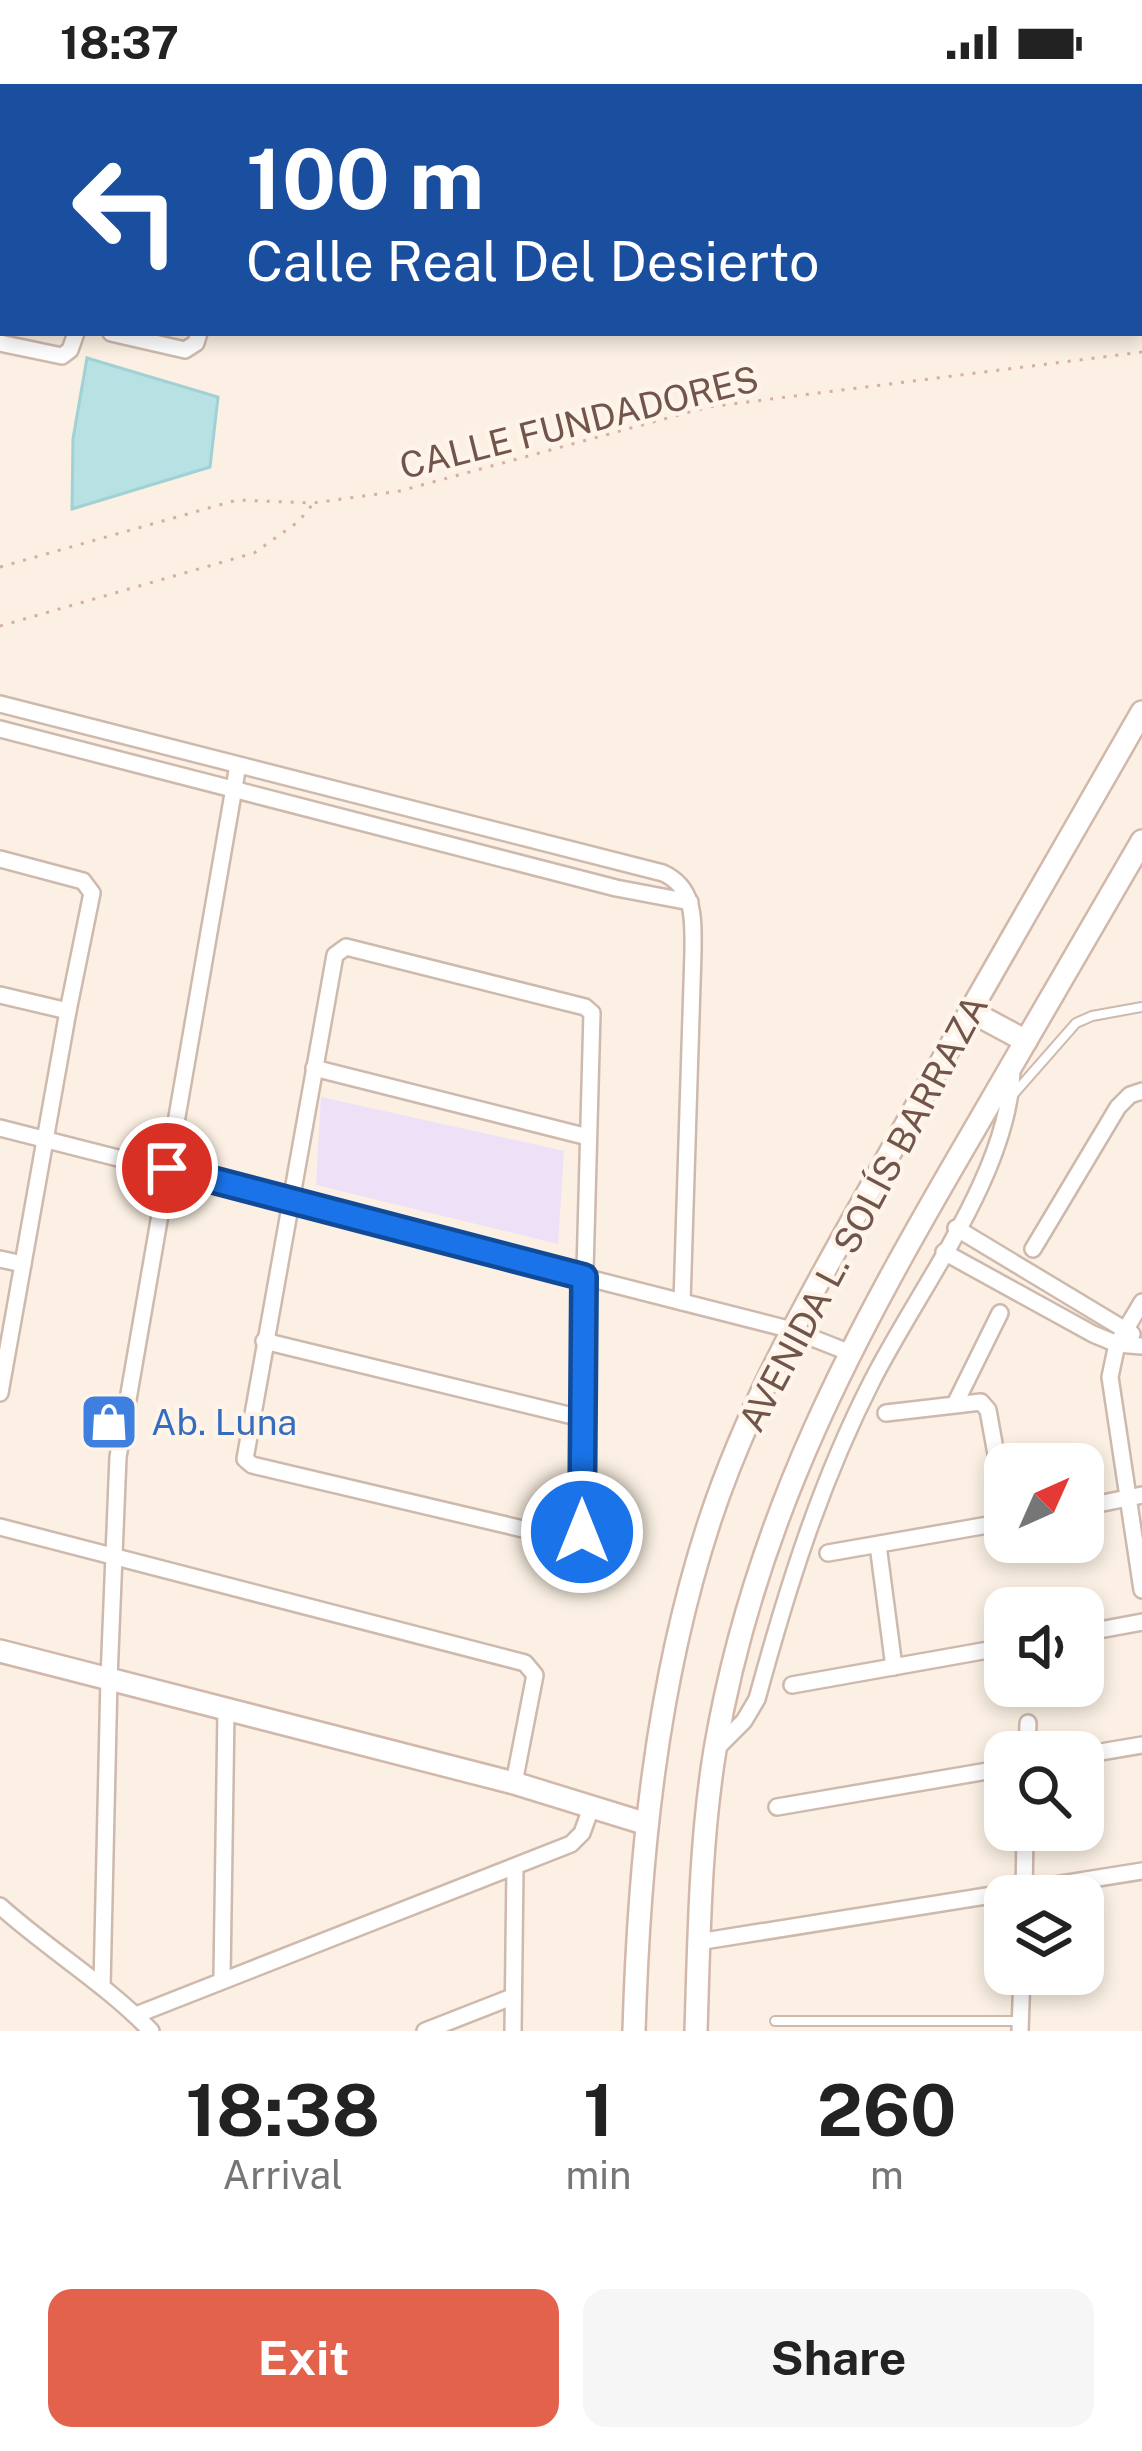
<!DOCTYPE html>
<meta charset="utf-8">
<style>
:root{--surface:#fff;--page:#f6f6f6;--text:#222;--muted:#767676;--accent:#e2624b}
body{margin:0;font-family:"Public Sans",sans-serif;background:var(--page);color:var(--text);height:100vh;display:flex;flex-direction:column;font-size:45px;white-space:nowrap}
*{box-sizing:border-box;margin:0}
p{font-size:39px;color:var(--muted)}
.icon{flex:none;width:66px;height:66px;fill:none;stroke:currentColor;stroke-width:2;stroke-linecap:round;stroke-linejoin:round}
.map{position:relative;height:1947px;overflow:hidden}
.drawer{display:flex;flex-direction:column;background:var(--surface);flex:1}
.drawer>*{flex:none}
.top-card{position:absolute;left:0px;top:0px;width:1143px;height:252px;box-shadow:0 6px 18px #0003;background:#1a4fa0;color:#fff;overflow:hidden}
.needle{width:78px;rotate:45deg}
.tools{position:absolute;left:984px;top:1359px;display:grid;gap:24px}
.tools a{display:grid;place-items:center;width:120px;height:120px;border-radius:24px;background:var(--surface);box-shadow:0 6px 18px #0003;font-size:60px}
.pin{position:absolute;display:grid;place-items:center;width:102px;height:102px;color:#fff;margin:-51px;border:6px solid #fff;border-radius:50%;box-shadow:0 3px 12px #0007}
.me{position:absolute;width:132px;margin:-66px;rotate:0deg;stroke-linejoin:round;filter:drop-shadow(0 0 9px #0008)}
.turn{display:flex;align-items:center;gap:42px;height:252px;padding:0 48px;font-size:54px}
.turn .icon{width:156px;height:156px;stroke-width:2.5}
.turn b{display:block;font-size:84px;line-height:102px}
.eta{display:flex;justify-content:space-evenly;align-items:center;height:204px;text-align:center}
.eta b{font-size:72px;font-weight:700;line-height:84px}
.action{display:flex;gap:24px;margin-top:auto;padding:24px 48px}
.action a{flex:1;height:138px;border-radius:24px;background:var(--accent);color:#fff;font-size:48px;font-weight:700;line-height:138px;text-align:center}
.action a+a{background:var(--page);color:var(--text)}
.status{display:flex;justify-content:space-between;align-items:center;height:84px;padding:0 60px;background:var(--surface);direction:ltr}
.status svg{height:33px;fill:currentColor}
.map>svg:first-child{display:block}
</style>
<div class="status"><b>18:37</b><svg viewBox="0 0 49 12"><path d="M0 12V9h3v3zM5 12V6h3v6zM10 12V3h3v9zM15 12V0h3v12zM26 1h20v11H26zM47 4h2v5h-2z"/></svg></div>
<div class="map">
<svg width="1142" height="1947" viewBox="0 0 1142 1947">
<rect width="100%" height="100%" fill="#fbf0e3"/>
<path fill="#ede0f7" d="M321,1013L564,1067L558,1160L316,1101Z"/>
<path fill="#b8e1e4" stroke="#9fd1d5" stroke-width="3" d="M87,274L218,313L210,383L72,425L73,355Z"/>
<g fill="none" stroke-linecap="round" stroke-linejoin="round">
<g stroke="#ceb9ad" stroke-width="12">
<g id="lane">
<path d="M1012,1012L1076,939L1092,932L1142,923"/>
<path d="M775,1937H1019"/>
</g>
</g>
<g stroke="#ceb9ad" stroke-width="20">
<g id="street">
<path d="M135,3L136,0"/>
<path d="M260,3L261,0"/>
<path d="M0,14H3"/>
<path d="M0,137L3,138"/>
<path d="M111,249L185,266L196,259L199,249"/>
<path d="M0,259L62,272L70,266L76,249"/>
<path d="M0,620L663,789C696,804 693,837 693,868L682,1218"/>
<path d="M0,645L616,804L690,818"/>
<path d="M0,775L83,797L92,809L68,927L0,1309"/>
<path d="M346,863L585,923L592,929L581,1334L582,1448L574,1457L252,1381L245,1375L335,871Z"/>
<path d="M0,911L68,927"/>
<path d="M314,984L588,1053"/>
<path d="M0,1044L792,1246L848,1268"/>
<path d="M956,1144L1132,1250"/>
<path d="M1033,1165L1118,1023L1130,1011L1142,1007"/>
<path d="M944,1168L1093,1250L1117,1260L1142,1262"/>
<path d="M0,1175L23,1180"/>
<path d="M1142,1218L1117,1260L1110,1293L1142,1506"/>
<path d="M264,1257L581,1334"/>
<path d="M956,1318L1000,1229"/>
<path d="M886,1329L981,1318L988,1326L1005,1420"/>
<path d="M1083,1423L1142,1411"/>
<path d="M0,1443L525,1579L535,1591L514,1699"/>
<path d="M878,1461L894,1583"/>
<path d="M828,1469L1005,1438"/>
<path d="M1083,1549L1142,1538"/>
<path d="M792,1601L1005,1563"/>
<path d="M718,1663L744,1637L757,1615C787,1505 820,1399 872,1297C919,1204 1011,1087 1012,983"/>
<path d="M1027,1668L1028,1639"/>
<path d="M1083,1671L1142,1661"/>
<path d="M777,1723L1005,1684"/>
<path d="M1024,1812L1025,1746"/>
<path d="M0,1822C49,1866 106,1900 151,1947"/>
<path d="M698,1858L1142,1787"/>
<path d="M222,1894L226,1626"/>
<path d="M102,1902L109,1594L118,1373L238,681"/>
<path d="M136,1931L571,1760L582,1749L591,1724"/>
<path d="M425,1947L512,1913"/>
<path d="M513,1947L515,1783"/>
<path d="M1020,1947L1022,1890"/>
</g>
</g>
<g stroke="#d1b8aa" stroke-width="26">
<g id="secondary">
<path d="M970,927L1026,957"/>
<path d="M0,1567L514,1699L647,1740"/>
<path d="M634,1947C639,1776 656,1600 710,1436C750,1315 814,1205 876,1094C963,938 1053,783 1142,628"/>
<path d="M696,1947C699,1854 700,1758 715,1666C755,1431 855,1250 973,1048C1029,951 1086,854 1142,757"/>
</g>
</g>
<g stroke="#d4b09f" stroke-width="3" stroke-dasharray="3 9" stroke-linecap="butt">
<path d="M0,483L237,416L313,419L400,407L708,323L1142,268"/>
<path d="M0,542L254,469L298,438L312,421"/>
</g>
<use href="#lane" stroke="#fff" stroke-width="8"/>
<use href="#street" stroke="#fff" stroke-width="15"/>
<use href="#secondary" stroke="#fff" stroke-width="21"/>
</g>
<g fill="none" stroke-linecap="round" stroke-linejoin="round">
<g stroke="#114b97" stroke-width="30">
<path id="route" d="M167,1084L584,1193L582,1448"/>
</g>
<use href="#route" stroke="#1a73e8" stroke-width="21"/>
</g>
<defs>
<g id="shop-square" transform="scale(3)"><rect x="-9" y="-9" width="18" height="18" rx="4" fill="#3f7fe0" stroke="#fef4e9"/><path d="M-5-2.5h2.3a2.7 3.5 0 0 1 5.4 0H5L5.5 6h-11ZM-1.5-2.5h3a1.5 2.3 0 0 0-3 0Z" fill="#fff"/></g>
</defs>
<g fill-rule="evenodd">
<use href="#shop-square" x="109" y="1338"/>
</g>
<g text-anchor="middle" dominant-baseline="central" stroke-width="9" stroke-linejoin="round" paint-order="stroke">
<g font-size="36" fill="#72554a" stroke="#fef4e9">
<text transform="translate(579 338) rotate(-14)">CALLE FUNDADORES</text>
<text transform="translate(863 1129) rotate(-62)">AVENIDA L. SOLÍS BARRAZA</text>
</g>
<g font-size="36" fill="#366cbe" stroke="#fef4e9" text-anchor="start">
<text x="151" y="1338">Ab. Luna</text>
</g>
</g>
</svg>
<div class="tools">
<a><svg class="needle" viewBox="-14 -14 28 28"><path d="M0-13l5 13h-10z" fill="#e53935"/><path d="M0 13l5-13h-10z" fill="#767676"/></svg></a>
<a><svg class="icon" aria-label="sound" viewBox="0 0 24 24"><path d="M4 9h4l5-4v14l-5-4H4zM17 9q2 3 0 6"/></svg></a>
<a><svg class="icon" aria-label="search" viewBox="0 0 24 24"><circle cx="10" cy="10" r="6"/><path d="M15 15l6 6"/></svg></a>
<a><svg class="icon" aria-label="layers" viewBox="0 0 24 24"><path d="M12 4l9 5-9 5-9-5zM3 14l9 5 9-5"/></svg></a>
</div>
<div class="pin" style="left:167px;top:1084px;background:#d93025"><svg class="icon" aria-label="arrive" viewBox="0 0 24 24"><path d="M6 21V4h12l-3 4 3 4H6"/></svg></div>
<svg class="me" style="left:582px;top:1448px" viewBox="-20 -20 40 40"><circle r="17" fill="#1a73e8" stroke="#fff" stroke-width="3"/><path d="M0-11L8 9 0 5-8 9z" fill="#fff"/></svg>
<div class="top-card">
<div class="turn"><svg class="icon" aria-label="left" viewBox="0 0 24 24"><path d="M17 20v-9H6M10 6l-5 5 5 5"/></svg><div><b>100 m</b>Calle Real Del Desierto</div></div>
</div>
</div>
<section class="drawer">
<div class="eta">
<div><b>18:38</b><p>Arrival</p></div>
<div><b>1</b><p>min</p></div>
<div><b>260</b><p>m</p></div>
</div>
<div class="action"><a>Exit</a><a>Share</a></div>
</section>
